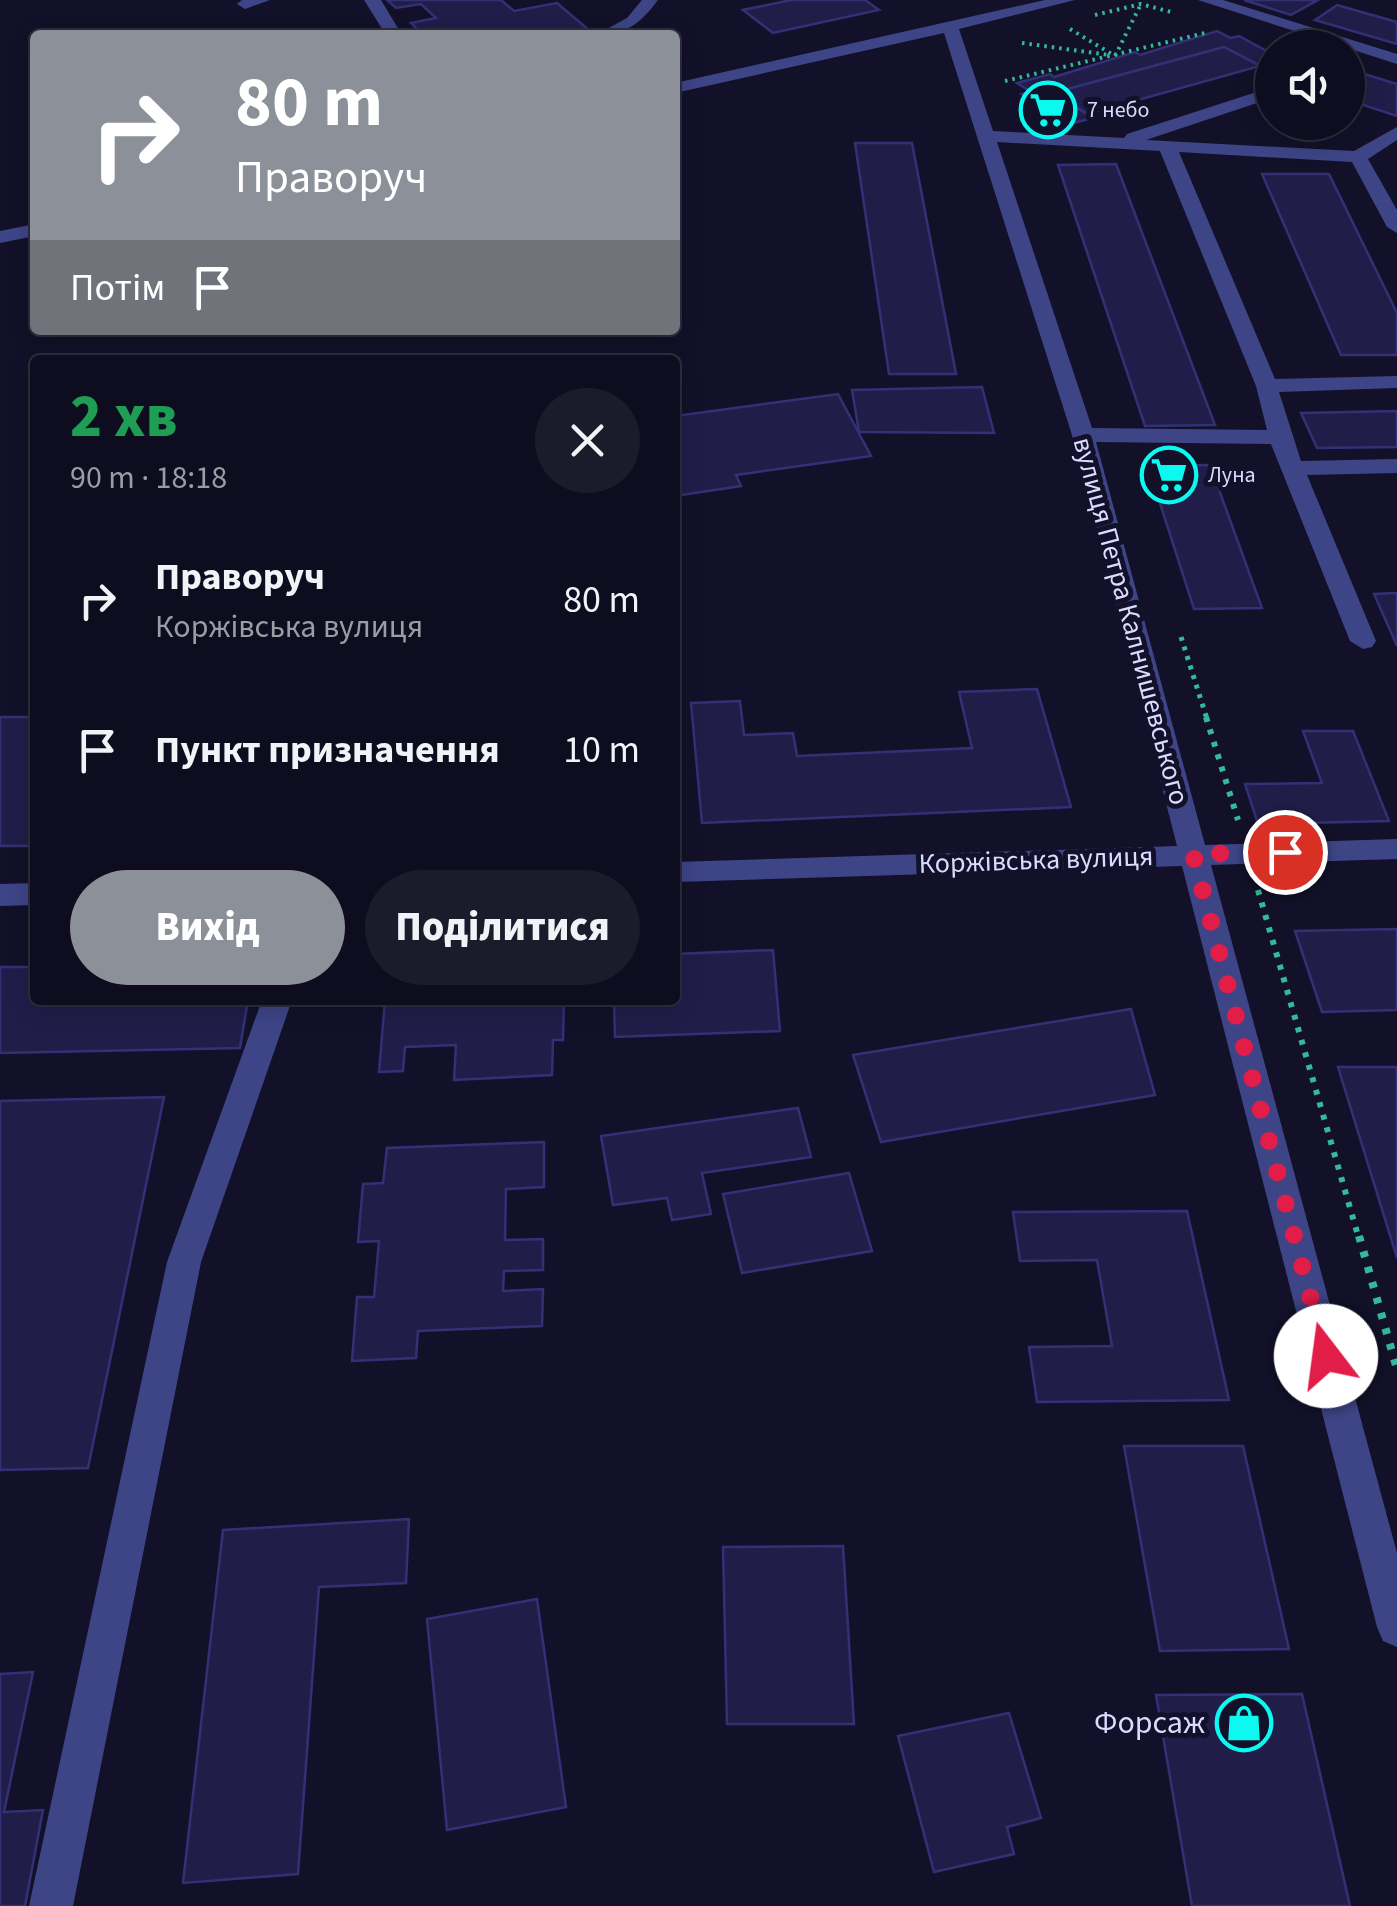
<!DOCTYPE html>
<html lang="uk">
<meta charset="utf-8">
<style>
:root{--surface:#0e0d1f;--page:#1c1b2c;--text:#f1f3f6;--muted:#9b9ca4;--line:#2e2d3d;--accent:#8c9099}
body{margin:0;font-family:"Source Sans 3",sans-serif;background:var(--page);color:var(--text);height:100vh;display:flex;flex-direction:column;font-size:38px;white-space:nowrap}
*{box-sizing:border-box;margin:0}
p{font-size:32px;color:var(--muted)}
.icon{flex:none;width:55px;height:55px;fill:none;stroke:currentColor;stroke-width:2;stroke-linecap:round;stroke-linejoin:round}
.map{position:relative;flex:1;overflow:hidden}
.side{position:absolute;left:30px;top:355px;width:650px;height:650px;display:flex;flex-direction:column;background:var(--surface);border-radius:10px;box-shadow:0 5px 25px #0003,0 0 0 2px var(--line)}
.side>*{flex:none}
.guide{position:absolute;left:30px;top:30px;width:650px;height:305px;border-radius:10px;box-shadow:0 5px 25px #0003,0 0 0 2px var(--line);background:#8c9099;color:#fff;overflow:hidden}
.tools{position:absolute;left:1255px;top:30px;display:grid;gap:20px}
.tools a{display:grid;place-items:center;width:110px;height:110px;border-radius:50%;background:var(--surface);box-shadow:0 5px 25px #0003,0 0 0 2px var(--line);font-size:50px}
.pin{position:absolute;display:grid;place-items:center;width:85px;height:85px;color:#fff;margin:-42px;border:5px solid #fff;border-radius:50%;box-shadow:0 2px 10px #0007}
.me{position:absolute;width:110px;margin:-55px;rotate:345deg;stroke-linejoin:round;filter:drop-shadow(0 0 8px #0008)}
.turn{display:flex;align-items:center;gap:35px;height:210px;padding:0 40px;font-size:45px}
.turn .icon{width:130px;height:130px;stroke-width:2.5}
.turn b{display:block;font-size:70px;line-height:85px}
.then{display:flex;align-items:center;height:95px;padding:0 40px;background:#0003;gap:20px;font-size:38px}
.round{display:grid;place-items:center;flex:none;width:105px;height:105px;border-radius:52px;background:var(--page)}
.head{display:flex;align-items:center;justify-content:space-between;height:170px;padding:0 40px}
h1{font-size:60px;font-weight:800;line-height:75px;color:#1e9e55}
.action{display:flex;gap:20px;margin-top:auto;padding:20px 40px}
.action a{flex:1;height:115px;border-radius:60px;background:var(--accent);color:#fff;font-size:40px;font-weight:800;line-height:115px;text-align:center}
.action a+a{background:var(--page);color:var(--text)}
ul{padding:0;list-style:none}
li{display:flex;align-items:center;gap:30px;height:150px;padding:0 40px}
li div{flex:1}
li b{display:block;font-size:38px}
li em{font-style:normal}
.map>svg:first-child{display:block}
</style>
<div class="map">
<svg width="1397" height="1906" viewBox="0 0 1397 1906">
<rect width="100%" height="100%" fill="#121129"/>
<g fill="#201e49" stroke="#343075" stroke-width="2.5">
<path d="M387,0H501L514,11L557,3L589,30L564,35H423L411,23L436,18L421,4L396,8Z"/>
<path d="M791,0H865L879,10L773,33L743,10Z"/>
<path d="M1244,0H1318L1291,15Z"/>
<path d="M1337,5L1397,22V44L1315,20Z"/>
<path d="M1217,31L1231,38L1239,36L1272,54V72L1224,47L1053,93L1093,118L1070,124L1022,94L1031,92L1017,83L1050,74L1054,77L1135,52L1140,55Z"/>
<path d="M1224,47L1260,66L1088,114L1053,93Z"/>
<path d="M1348,69L1397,84V116L1348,100Z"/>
<path d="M855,143H912L956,374H889Z"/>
<path d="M1116,164L1215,425L1145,426L1058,165Z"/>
<path d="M1262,174H1329L1397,313V355H1341Z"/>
<path d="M982,387L994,433L859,432L852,390Z"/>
<path d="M838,394L871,456L736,475L741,486L675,496V416Z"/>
<path d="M1397,411V447L1317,448L1301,413Z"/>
<path d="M1210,465L1262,608L1194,609L1148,466Z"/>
<path d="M1397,593V646L1374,594Z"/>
<path d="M1037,689L1071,807L702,823L691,703L740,701L744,735L793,733L797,756L972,748L959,692Z"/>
<rect x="0" y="717" width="35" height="129"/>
<path d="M1303,731H1353L1389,821L1258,824L1245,784L1322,783Z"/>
<path d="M1397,929V1010L1322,1012L1295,931Z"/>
<path d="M773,950L780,1031L615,1037L614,1000H675V954Z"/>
<path d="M0,967H35V1000H248L240,1048L0,1053Z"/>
<path d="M385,1000H564L563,1040H553L552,1075L454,1080L456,1045L405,1047L403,1071L379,1072Z"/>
<path d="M1131,1009L1155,1095L881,1142L853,1055Z"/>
<path d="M1338,1067H1397V1258Z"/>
<path d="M164,1097L88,1468L0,1470V1101Z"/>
<path d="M798,1108L811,1157L702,1173L711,1214L672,1220L667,1198L613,1205L601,1136Z"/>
<path d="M544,1142V1187L506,1189L505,1240L543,1239V1270L504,1271L503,1291L543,1289L542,1326L418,1331L416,1358L352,1361L357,1297H374L379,1241L358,1242L363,1184L383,1183L387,1148Z"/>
<path d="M849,1173L872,1251L742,1273L723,1194Z"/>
<path d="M1187,1211L1229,1400L1037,1402L1029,1347L1112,1346L1097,1260L1020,1261L1013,1212Z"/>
<path d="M1124,1446H1243L1289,1649L1160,1651Z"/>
<path d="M409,1519L406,1583L319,1587L298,1874L183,1883L223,1530Z"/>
<path d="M843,1546L854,1724H727L723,1547Z"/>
<path d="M537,1599L566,1807L447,1830L427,1619Z"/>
<path d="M33,1672L4,1812L43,1810L25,1906H0V1674Z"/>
<path d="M1302,1694L1350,1906H1192L1156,1695Z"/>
<path d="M1009,1713L1041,1818L1007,1827L1014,1854L934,1872L898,1736Z"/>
</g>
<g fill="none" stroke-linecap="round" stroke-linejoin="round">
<g stroke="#34b89e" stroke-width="4" stroke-dasharray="2.5 5" stroke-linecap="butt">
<path d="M1095,15L1141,4L1175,13"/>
<path d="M1070,29L1115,56L1141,4"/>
<path d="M1022,43L1109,55"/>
<path d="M1005,81L1209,32"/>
</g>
<path stroke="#34b89e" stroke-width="5" stroke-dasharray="4 6" stroke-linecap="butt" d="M1181,637L1207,719"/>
<g stroke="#34b89e" stroke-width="6" stroke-dasharray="5 8" stroke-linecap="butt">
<path d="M1206,717L1238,820"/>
<path d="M1258,890L1359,1239"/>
</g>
<path stroke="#34b89e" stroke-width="8" stroke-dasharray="6 10" stroke-linecap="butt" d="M1359,1236L1397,1369"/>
<g fill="#3e4587" fill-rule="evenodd">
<path d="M270,0L245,9L237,4L242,0Z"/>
<path d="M364,0H381L402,35H386Z"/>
<path d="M642,0H658C640,24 626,35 596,35L627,18Z"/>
<path d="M1045,0H1075L959,29L993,131L1124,138L1127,134L1272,87V98L1146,140L1354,151L1397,127V140L1368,159L1397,210V233L1387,227L1352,162L1179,152L1275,379L1397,376V388L1279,392L1301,461L1397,459V473L1307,475L1376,641L1372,647L1363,649L1350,641L1271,444L1096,442L1205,845L1397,839V859L1211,865L1397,1553V1647L1383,1641L1377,1627L1182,866L675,882V862L1177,846L1072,435L944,33L675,93V83ZM997,142L1160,151L1256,386L1267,430L1092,428Z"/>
<path d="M1198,0H1223L1397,54V64Z"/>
<path d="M35,224V236L0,243V231Z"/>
<path d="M35,883V905L0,906V884Z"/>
<path d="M262,1000H292L201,1262L73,1906H29L167,1262Z"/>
</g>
</g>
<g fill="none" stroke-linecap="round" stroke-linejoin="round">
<path stroke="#e11d48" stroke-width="18" stroke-dasharray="0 32.4" d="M1285,852L1193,854L1326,1356"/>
</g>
<defs>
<g id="supermarket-ring" transform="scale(2.875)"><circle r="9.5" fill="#121129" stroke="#0bf9f0" stroke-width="1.5"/><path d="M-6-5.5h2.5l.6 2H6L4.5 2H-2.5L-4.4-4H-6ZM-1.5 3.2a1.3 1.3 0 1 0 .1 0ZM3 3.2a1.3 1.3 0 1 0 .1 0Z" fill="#0bf9f0"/></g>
<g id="shop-ring" transform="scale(2.875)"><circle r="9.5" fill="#121129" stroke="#0bf9f0" stroke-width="1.5"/><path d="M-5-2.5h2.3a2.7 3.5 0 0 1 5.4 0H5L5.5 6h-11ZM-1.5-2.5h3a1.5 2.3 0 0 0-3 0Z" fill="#0bf9f0"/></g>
</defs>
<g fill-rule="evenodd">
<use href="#supermarket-ring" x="1048" y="110"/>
<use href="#supermarket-ring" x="1169" y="475"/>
<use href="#shop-ring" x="1244" y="1723"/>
</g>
<g text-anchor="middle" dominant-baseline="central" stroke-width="10" stroke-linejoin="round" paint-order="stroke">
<g font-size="22" fill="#dadbfe" stroke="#121129" text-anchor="start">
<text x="1087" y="110">7 небо</text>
<text x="1208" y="475">Луна</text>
</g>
<g font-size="28" fill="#dadbfe" stroke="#121129">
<text transform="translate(1131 621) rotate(75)">вулиця Петра Калнишевського</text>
<text transform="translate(1036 860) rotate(-2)">Коржівська вулиця</text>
</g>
<g font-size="32" fill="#dadbfe" stroke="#121129" text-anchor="end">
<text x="1205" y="1723">Форсаж</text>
</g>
</g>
</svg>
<div class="tools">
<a><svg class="icon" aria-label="sound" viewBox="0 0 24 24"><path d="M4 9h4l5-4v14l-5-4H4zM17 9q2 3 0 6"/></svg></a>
</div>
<div class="pin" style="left:1285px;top:852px;background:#d93025"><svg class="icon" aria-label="arrive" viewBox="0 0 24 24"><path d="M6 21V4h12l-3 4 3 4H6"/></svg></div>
<svg class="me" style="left:1326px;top:1356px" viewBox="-20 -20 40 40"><circle r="19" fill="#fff"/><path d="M0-13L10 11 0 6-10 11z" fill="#e11d48"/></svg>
<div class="guide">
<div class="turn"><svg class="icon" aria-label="right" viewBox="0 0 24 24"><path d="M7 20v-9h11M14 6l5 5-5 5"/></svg><div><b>80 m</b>Праворуч</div></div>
<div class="then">Потім<svg class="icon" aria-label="arrive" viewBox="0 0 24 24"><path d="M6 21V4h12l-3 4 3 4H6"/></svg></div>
</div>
<section class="side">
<div class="head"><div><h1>2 хв</h1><p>90 m · 18:18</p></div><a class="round"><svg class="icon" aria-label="close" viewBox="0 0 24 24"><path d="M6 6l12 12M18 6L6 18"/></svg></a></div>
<ul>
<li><svg class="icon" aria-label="right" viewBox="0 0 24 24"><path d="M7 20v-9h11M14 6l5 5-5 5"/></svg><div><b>Праворуч</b><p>Коржівська вулиця</p></div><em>80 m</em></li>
<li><svg class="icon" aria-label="arrive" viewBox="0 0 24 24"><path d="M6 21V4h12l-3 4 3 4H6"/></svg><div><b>Пункт призначення</b></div><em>10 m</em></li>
</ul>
<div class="action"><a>Вихід</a><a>Поділитися</a></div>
</section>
</div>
